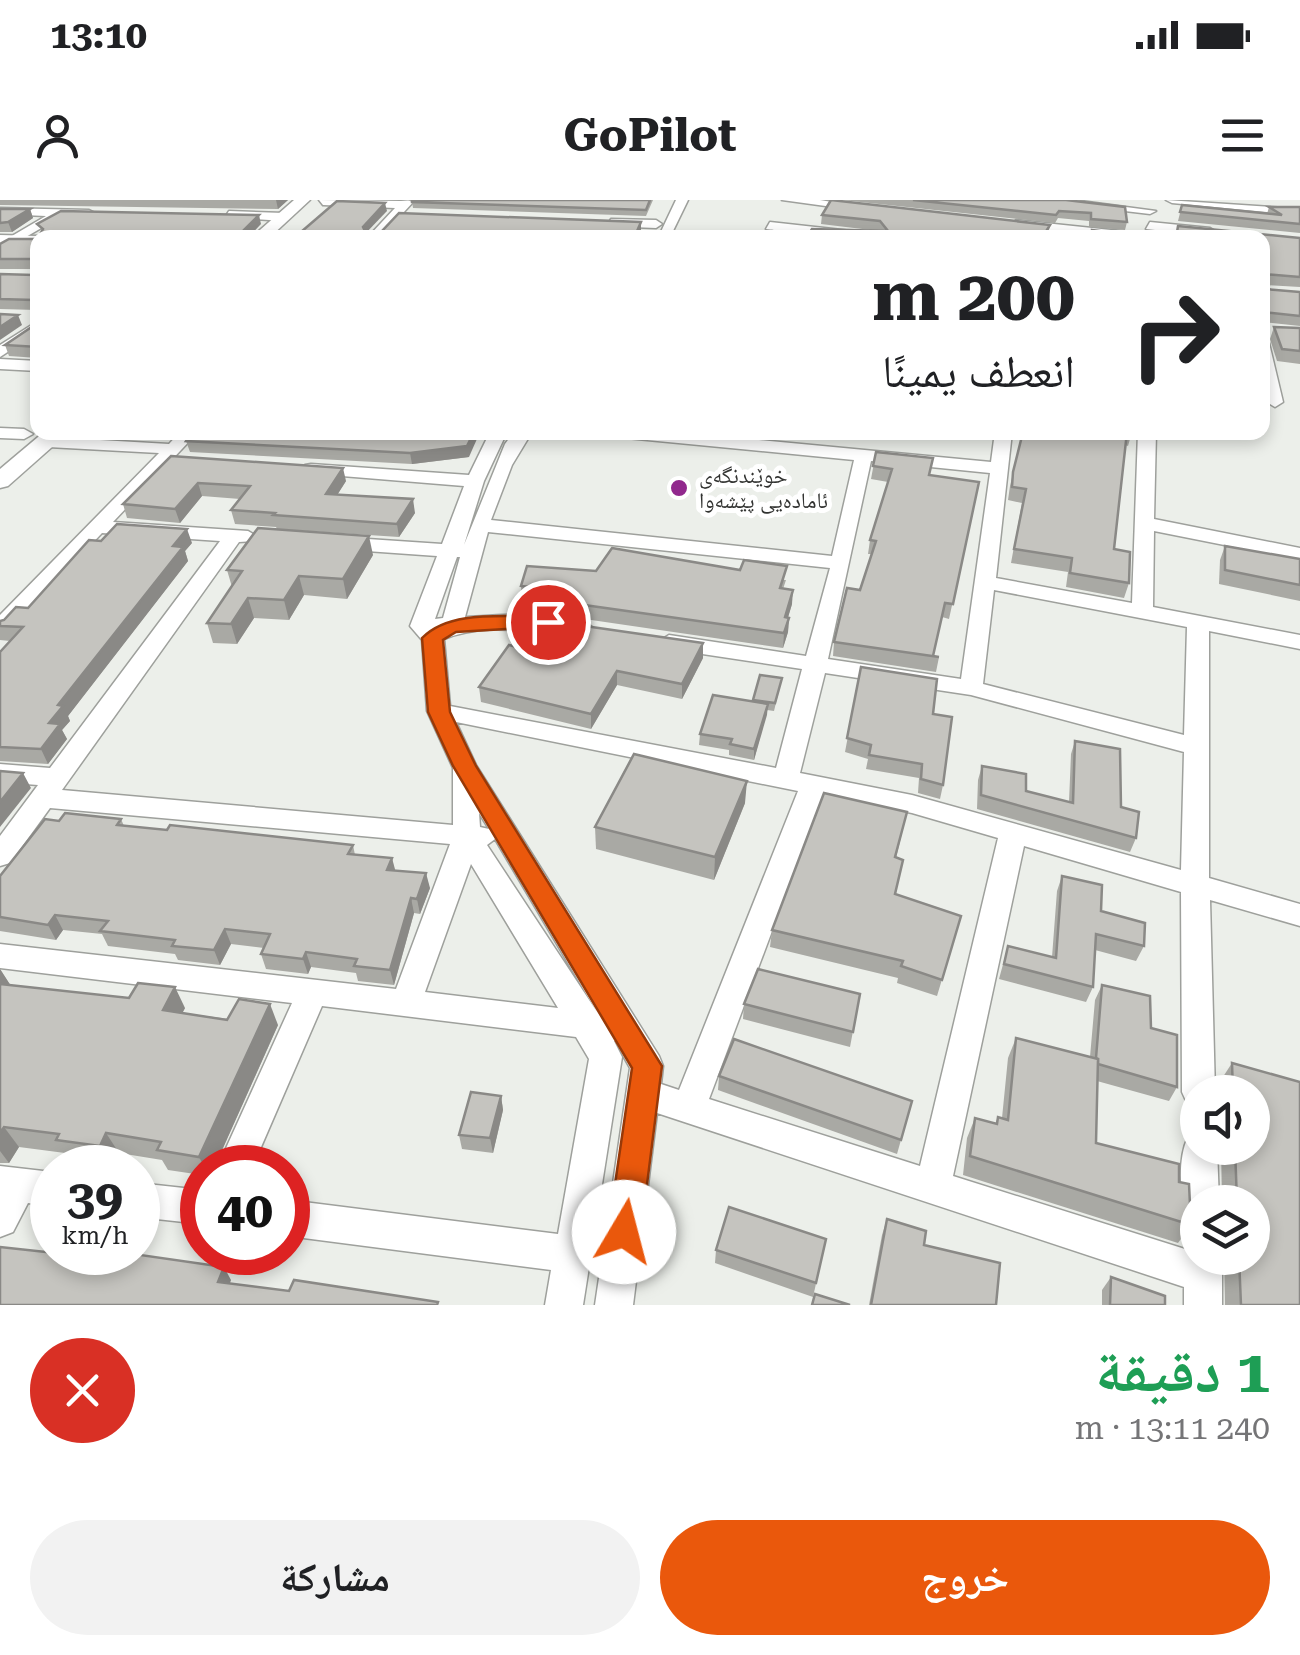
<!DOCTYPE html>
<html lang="ar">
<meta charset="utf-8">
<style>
:root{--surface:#fff;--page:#f2f2f2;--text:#202124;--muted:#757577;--accent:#ea580c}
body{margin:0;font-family:"Roboto Serif","Noto Naskh Arabic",serif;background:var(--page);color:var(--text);direction:rtl;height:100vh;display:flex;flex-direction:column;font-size:38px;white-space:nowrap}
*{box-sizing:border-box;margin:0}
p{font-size:32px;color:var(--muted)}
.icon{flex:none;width:55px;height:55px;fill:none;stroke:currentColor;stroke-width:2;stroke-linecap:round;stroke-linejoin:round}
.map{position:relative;height:1105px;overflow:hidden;direction:ltr}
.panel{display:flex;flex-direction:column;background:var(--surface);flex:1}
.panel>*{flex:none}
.hud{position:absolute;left:30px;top:30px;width:1240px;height:210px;border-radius:20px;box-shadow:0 5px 15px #0003;direction:rtl;background:#fff;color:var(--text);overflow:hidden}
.buttons{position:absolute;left:1180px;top:875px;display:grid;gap:20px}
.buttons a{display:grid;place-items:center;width:90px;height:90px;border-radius:50%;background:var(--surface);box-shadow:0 5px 15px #0003;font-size:50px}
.speed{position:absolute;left:30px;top:945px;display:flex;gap:20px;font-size:50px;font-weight:700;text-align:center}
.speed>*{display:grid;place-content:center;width:130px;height:130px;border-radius:50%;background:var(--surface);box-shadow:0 5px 15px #0003;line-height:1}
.speed small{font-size:25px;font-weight:400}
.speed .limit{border:15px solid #d22;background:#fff;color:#111}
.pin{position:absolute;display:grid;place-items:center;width:85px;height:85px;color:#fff;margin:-42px;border:5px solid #fff;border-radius:50%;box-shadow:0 2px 10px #0007}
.me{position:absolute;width:110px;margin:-55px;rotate:8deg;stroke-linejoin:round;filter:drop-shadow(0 0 8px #0008)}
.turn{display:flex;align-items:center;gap:35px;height:210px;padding:0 30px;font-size:45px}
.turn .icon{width:130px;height:130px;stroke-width:2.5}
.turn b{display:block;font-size:70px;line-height:85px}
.round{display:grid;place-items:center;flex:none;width:105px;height:105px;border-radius:52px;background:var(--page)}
.headline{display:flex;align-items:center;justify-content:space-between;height:170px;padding:0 30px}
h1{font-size:60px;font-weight:700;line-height:75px;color:#1e9e55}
.cta{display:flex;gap:20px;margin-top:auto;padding:20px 30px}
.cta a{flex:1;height:115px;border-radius:60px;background:var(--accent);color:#fff;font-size:40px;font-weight:700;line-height:115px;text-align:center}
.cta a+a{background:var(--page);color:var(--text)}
.status{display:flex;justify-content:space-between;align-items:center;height:70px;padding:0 50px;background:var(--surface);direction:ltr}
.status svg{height:28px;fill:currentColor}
header{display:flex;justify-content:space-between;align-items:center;height:130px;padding:0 30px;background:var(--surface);font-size:45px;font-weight:700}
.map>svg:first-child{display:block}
</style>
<div class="status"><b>13:10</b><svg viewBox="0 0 49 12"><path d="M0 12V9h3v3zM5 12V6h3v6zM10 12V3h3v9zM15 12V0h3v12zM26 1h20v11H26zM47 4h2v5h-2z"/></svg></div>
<header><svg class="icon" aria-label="menu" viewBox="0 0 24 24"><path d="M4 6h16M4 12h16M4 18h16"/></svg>GoPilot<svg class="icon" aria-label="person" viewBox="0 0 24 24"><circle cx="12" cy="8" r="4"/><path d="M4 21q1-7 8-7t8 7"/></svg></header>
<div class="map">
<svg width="1300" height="1105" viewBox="0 0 1300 1105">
<rect width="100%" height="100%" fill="#ecefea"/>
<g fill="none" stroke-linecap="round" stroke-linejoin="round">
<g stroke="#9ea09c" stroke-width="3">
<g id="minor">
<path d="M319,0L401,1L415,0L380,38H367L395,8L323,5Z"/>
<path d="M676,0H688L672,33L698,38H658Z"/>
<path d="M782,0H820L868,8L862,11Z"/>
<path d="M1032,0H1073L1156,11L1150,14Z"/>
<path d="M1166,0L1300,9V15L1172,3Z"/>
<path d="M0,8L89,10L95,13L62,16L0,52V43L46,16L0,14Z"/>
<path d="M229,11L284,13L290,17L284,21L225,17Z"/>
<path d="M611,19L656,20L662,24L656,28L607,26Z"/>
<path d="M1016,20L1149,34L1155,38H1110L1012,27Z"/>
<path d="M770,22L878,34L884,38H841L766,29Z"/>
<path d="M1150,22L1210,28L1216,32L1210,36L1146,29Z"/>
<path d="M38,121V132L0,157V145Z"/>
<path d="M1262,139L1269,143L1283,202L1275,207L1267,202Z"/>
<path d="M0,159L38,161V171L0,169Z"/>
<path d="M0,228L24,229L33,234L24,239L0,238Z"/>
<path d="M180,232H198L113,322L248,331L258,337L255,341L239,342L62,590L453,625V568L427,511L422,440L410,426L437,356L338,349L328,343L338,337L442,344L464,286L305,273V265L311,264L469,275L490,232H507L484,281L464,345L505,244L514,232H532L512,265L491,320L832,356L854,260L616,237L608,232H676L991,262L995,232H1012L996,378L1132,403L1138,232H1156L1154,319L1300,348V360L1154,331L1153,407L1300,435V449L1209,431V678L1300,704V726L1210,700L1215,892H1198V906L1187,903L1182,892L1181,692L1024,646L953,976L1188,1050L1198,1043V1058L1222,1060V1105H1184V1087L657,913L633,1105H595L630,868L615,841H614L622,857L583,1105H545L551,1070L288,1036V1000L558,1034L589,859L576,837L322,806L252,968H217L292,803L0,768V744L396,789L450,644L50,608L10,663L0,666V636L38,585L0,582V564L50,568L220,341L102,333L8,432L0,434V415L159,253L48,247L39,242L48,237L169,244ZM871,261L990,273L961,479L828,459ZM488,332L830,368L806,456L669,435L658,442L669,449L802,469L776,568L450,506L444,439C489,421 532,434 579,433C588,433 586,433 592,427C571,408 494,416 465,417ZM457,357H460L443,418L435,419ZM994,390L1187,427L1184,535L983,484ZM825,473L971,495L1184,552L1181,670L912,595L800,573ZM456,522L798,591L679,890L661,884L663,866L659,856L476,565ZM823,595L912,613L998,638L920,966L709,899ZM479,613L489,629L480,627ZM495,639L597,812L487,645ZM471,664L558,808L425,792Z"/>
<path d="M1198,933V948H1217L1219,1002H1198V1018L1188,1014C1179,993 1178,958 1188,937Z"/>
<path d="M0,966L52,972V1006L28,1003L13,1032L0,1037Z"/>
<path d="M138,983L202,990V1024L138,1017Z"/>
</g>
</g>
<g stroke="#9ea09c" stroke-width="3">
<g id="major">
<path d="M294,0H310L269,38H251Z"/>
<path d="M0,35L38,36L43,38H38V46L0,45Z"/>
<path d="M44,232H69L8,286L0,288V269Z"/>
</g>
</g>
<use href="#minor" fill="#fff" fill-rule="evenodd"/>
<use href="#major" fill="#fff" fill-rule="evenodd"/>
</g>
<g fill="#a9a9a4">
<path d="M0,0H288L278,9L0,5Z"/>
<path d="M408,0H653L646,16L413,8L412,2Z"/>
<path d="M842,0H1066L1127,22L1125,30L1089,27V21L1058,18L1055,23Z"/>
<path d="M1182,5L1267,14L1269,7H1300V33L1178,21Z"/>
<path d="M0,9H30L33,18L12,32H0Z"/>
<path d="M822,15L1050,25L1048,35H808L879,31L821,24Z"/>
<path d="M1178,26L1300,38V87L1265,85V89L1300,92V126L1262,122V38H1175Z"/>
<path d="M37,39L38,69H0V44Z"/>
<path d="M38,72V158L9,156L5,145L36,124L37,110L0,109V74L34,75Z"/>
<path d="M1274,127L1300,128V164L1277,161L1270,139Z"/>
<path d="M89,232H176L167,240L90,236Z"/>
<path d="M192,232L469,257L412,264L190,252L186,241Z"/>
<path d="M1023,232H1132L1128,246L1125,245L1114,349L1129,383L1124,398L1066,387L1068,372L1011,363L1022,303L1008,300L1010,286Z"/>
<path d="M876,252L930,275L979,282L949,419L942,417L933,456L939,457L936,472L833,456L834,442L860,390L872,354H868L870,340L888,282L871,279Z"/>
<path d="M171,256L346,281L337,295L415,313L399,337L277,329L276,327L235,324L231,310L240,299L202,296L180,323L127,318L123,304Z"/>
<path d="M192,343L185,351L188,361L68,516L70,521L62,530L67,539L48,564L0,561V452L10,441L0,440V421L28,408Z"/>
<path d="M1225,346L1300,359V401L1219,384L1220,360Z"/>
<path d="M373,355L347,399L304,395L289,420L254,418L237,444L213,443L207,423L232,387L227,370Z"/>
<path d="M596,371L786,380L783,389L792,404L788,417L789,418L788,432L783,448L564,416V404L522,400L521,386Z"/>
<path d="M703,443V458L682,499L617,485L591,529L481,502L479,487L529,450Z"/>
<path d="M861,467L933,514L943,585L940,599L918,593L919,578L866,569L868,559L845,552Z"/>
<path d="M760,475L782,478L774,511L767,510L754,560L729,555V550L699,545L700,534L753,502Z"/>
<path d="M1075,541L1121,607L1136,638L1130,652L977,609L978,580L982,566L1026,591L1069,602L1071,554Z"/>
<path d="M745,603L714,680L596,649L595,627Z"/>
<path d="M907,612L896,658L895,694L961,716L937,796L897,783L898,778L770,747L772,730Z"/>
<path d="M121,619L124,626L353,645L355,655L395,671L430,688L420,714L414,713L394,785L358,781L356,773L311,767L308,774L266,769L261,754L264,748L231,744L220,765L178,760L175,754L108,746L102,734L63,730L56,740L0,731V676L59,621Z"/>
<path d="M1062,676L1101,711L1144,746L1136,761L1095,750L1093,787L1086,802L999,779L1008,746L1052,757L1057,691Z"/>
<path d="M0,769L10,785L185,808L182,813L278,825L214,968H202V975L168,970L162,960L119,953L112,966L70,960L65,953L19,947L9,963H0Z"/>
<path d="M1102,785L1151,828L1177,887L1169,901L1097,881L1096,943L1179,982L1191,1025L1178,1043L963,975L967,938L975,918L995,924L998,917L1002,918L1008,858L1016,838L1090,857L1095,800Z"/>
<path d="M860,794L850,847L743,819L744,804Z"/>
<path d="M1232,863L1300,882V1105H1225L1224,1058H1252V1002H1222L1221,948H1252V892H1219V883Z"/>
<path d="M719,876L912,901L897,954L718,890Z"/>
<path d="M501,896L503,910L493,953L462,949L459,935Z"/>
<path d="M887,1019L924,1045L996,1105H869L882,1035Z"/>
<path d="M826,1039L813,1097L715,1063L716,1050Z"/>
<path d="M1111,1077L1165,1105H1102V1090Z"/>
</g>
<g fill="#8a8986">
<path d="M276,0H288L278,9Z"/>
<path d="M385,3L387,11L364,35L363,27Z"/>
<path d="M30,9L33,18L12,32L8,22Z"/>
<path d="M259,15L261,24L248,38H236Z"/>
<path d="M641,22V31L638,38H634Z"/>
<path d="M18,115L22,125L0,140V127Z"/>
<path d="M165,232H176L167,240Z"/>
<path d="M474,232H480L469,257L412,264L410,253Z"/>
<path d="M343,268L346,281L329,308L326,294Z"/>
<path d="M198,283L202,296L180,323L175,309Z"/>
<path d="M413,299L415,313L399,337L397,324Z"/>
<path d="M187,329L192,343L185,351L188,361L68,516L70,521L62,530L67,539L48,564L41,549L49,523L58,505L173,346Z"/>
<path d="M369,336L373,355L347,399L343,379Z"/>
<path d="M299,376L304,395L289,420L284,400Z"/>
<path d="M793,390L792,404L784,431L785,417Z"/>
<path d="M248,398L254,418L237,444L231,424Z"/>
<path d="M789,418L788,432L783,448L784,433Z"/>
<path d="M703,443V458L682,499V484Z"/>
<path d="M617,471V485L591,529V514Z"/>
<path d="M768,504L767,515L754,560V549Z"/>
<path d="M23,573L31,588L0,627V602Z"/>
<path d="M747,581L745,603L714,680L715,657Z"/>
<path d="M392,658L396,673L387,670Z"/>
<path d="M426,673L430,688L420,714L417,699Z"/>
<path d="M411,698L414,713L394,785L390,770Z"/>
<path d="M55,715L63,730L56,740L48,725Z"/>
<path d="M225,729L231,744L220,765L214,750Z"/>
<path d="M306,752L311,767L308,774L303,759Z"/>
<path d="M0,769L13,789L0,799Z"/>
<path d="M175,787L185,808L173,831L163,810Z"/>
<path d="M270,804L278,825L214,968H205L199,957Z"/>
<path d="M501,896L503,910L493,953L490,938Z"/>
<path d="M4,927L19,947L9,963L0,951V933Z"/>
<path d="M106,933L119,953L112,966L100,946Z"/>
<path d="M224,1067L231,1080L226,1095L218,1082Z"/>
</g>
<g fill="#c5c4bf" stroke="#8a8986" stroke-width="2.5">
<path d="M412,0H650L646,10L412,2Z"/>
<path d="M831,0L1050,25L1042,38H767L772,31L808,35L812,29L888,31L880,21L822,15Z"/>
<path d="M913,0H1066L1125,7L1127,22L1091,19V13L1059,11L1056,15Z"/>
<path d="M337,1L385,3L363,27L366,33L381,32L399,13L641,22L634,38H294Z"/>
<path d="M1182,5L1282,15L1269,7H1300V24L1180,12Z"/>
<path d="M0,9H30L8,22L0,23Z"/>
<path d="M61,11L259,15L236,38H38L43,29L37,24Z"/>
<path d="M1178,26L1300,38V77L1263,74L1265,89L1300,92V116L1262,112V38H1176Z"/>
<path d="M1092,30L1107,32L1106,38H1092Z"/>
<path d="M9,39H38V69L35,59H0V44Z"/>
<path d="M38,72V103L34,100L0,99V74L34,75Z"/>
<path d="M38,109V147L5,145L36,124Z"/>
<path d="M0,114L18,115L0,127Z"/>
<path d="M1274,127L1300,128V151L1282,149Z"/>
<path d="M192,232H474L467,246L410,253L186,241Z"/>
<path d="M1023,232H1127L1114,349L1130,352L1129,383L1070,373L1072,358L1014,349L1026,289L1012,287L1013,272Z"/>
<path d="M876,252L933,258L929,275L979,282L953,404L945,403L933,456L939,457L834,442L847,388L860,390L876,341L870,340L892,269L873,266Z"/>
<path d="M171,256L343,268L326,294L413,299L397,324L273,315L275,313L231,310L250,286L198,283L175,309L123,304Z"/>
<path d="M117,324L187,329L173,346L183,347L58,505L63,506L49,523L60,524L41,549L0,547V452L23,427L0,426V421L4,420L16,407L28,408L89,340L101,341Z"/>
<path d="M258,328L369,336L343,379L299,376L284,400L248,398L231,424L207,423L242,371L227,370Z"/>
<path d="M1225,346L1300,359V385L1225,370Z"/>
<path d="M612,348L740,370L744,360L787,366L780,388L793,390L785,417L789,418L784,433L563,402L571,391L521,386L527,366L596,371Z"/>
<path d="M550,421L703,443L682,484L617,471L591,514L479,487L509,445L529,450Z"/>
<path d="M861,467L937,479L933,514L952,517L943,585L921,579L922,564L869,555L871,545L847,538Z"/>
<path d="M760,475L782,478L775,503L753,500Z"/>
<path d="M713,495L768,504L754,549L730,544L732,539L700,534Z"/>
<path d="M1075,541L1120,549L1121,607L1139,612L1136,638L981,595L982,566L1026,574V591L1073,603Z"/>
<path d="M634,554L747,581L715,657L595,627Z"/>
<path d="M0,571L23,573L0,602Z"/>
<path d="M824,593L907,612L895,657L903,660L895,694L961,716L942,780L901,766L903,761L772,730Z"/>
<path d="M65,613L121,619L117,625L167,630L170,625L353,645L348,654L392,658L387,670L426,673L417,699L411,698L390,770L354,766L357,759L306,752L303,759L261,754L270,734L225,729L214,750L172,746L175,740L100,731L108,721L55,715L48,725L0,717V676L45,619L59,621Z"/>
<path d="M1062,676L1102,685L1101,711L1145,723L1144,746L1096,734L1093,787L1004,764L1008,746L1056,758Z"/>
<path d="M758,769L860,794L853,832L744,804Z"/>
<path d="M138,783L175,787L163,810L227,820L239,799L270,804L199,957L157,950L161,942L106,933L100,946L56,940L59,934L4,927L0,933V784L129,798Z"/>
<path d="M1102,785L1150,796L1151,828L1177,835V887L1098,864V859L1096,858Z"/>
<path d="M1016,838L1098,859L1096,943L1179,964V982L1189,984L1191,1025L970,956L975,918L997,924L998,917L1008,920Z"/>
<path d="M734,839L912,901L901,940L719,876Z"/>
<path d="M1232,863L1300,882V1105H1241L1239,1058H1252V1002H1237L1235,948H1252V892H1233Z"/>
<path d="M471,892L501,896L490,938L459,935Z"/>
<path d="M729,1007L826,1039L816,1083L716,1050Z"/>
<path d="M887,1019L926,1031L924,1045L1000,1063L996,1105H871Z"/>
<path d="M138,1045L140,1055L224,1067L218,1082L289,1091L294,1080L438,1102L437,1105H0V1047L55,1053H120L138,1052Z"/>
<path d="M1111,1077L1165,1096V1105H1110Z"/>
<path d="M815,1094L850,1105H812Z"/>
</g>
<path fill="#ea580c" stroke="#983908" stroke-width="2.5" d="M548,416L555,418V426L456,432L443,440L450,512L476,566L662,866L641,1032L636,1043L624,1048L613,1043L608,1032L632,868L453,566L428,512L422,438C451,408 509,418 548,416Z"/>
<circle fill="#91288d" stroke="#fff" stroke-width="4" cx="679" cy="288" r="10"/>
<g text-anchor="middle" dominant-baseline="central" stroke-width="10" stroke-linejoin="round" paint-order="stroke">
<g font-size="22" fill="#323331" stroke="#fff" text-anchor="start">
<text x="699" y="275">خوێندنگەی<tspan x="699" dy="25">ئامادەیی پێشەوا</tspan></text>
</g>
</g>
</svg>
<div class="buttons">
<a><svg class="icon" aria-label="sound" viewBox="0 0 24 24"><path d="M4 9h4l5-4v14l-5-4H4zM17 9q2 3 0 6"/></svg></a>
<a><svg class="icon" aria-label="layers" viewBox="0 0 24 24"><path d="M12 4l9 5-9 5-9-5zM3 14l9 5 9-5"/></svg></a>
</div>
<div class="speed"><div>39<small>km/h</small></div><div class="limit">40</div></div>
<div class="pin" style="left:548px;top:422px;background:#d93025"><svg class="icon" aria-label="arrive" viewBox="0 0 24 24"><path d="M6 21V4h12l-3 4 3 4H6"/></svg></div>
<svg class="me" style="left:624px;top:1032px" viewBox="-20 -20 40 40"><circle r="19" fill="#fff"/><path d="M0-13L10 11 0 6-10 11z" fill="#ea580c"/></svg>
<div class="hud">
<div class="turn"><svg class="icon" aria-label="right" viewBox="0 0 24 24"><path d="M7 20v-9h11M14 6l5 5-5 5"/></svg><div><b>200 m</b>انعطف يمينًا</div></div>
</div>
</div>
<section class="panel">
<div class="headline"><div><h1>1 دقيقة</h1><p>240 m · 13:11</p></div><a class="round" style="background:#d93025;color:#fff"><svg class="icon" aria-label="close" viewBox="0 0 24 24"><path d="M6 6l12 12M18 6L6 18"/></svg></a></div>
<div class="cta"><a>خروج</a><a>مشاركة</a></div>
</section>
